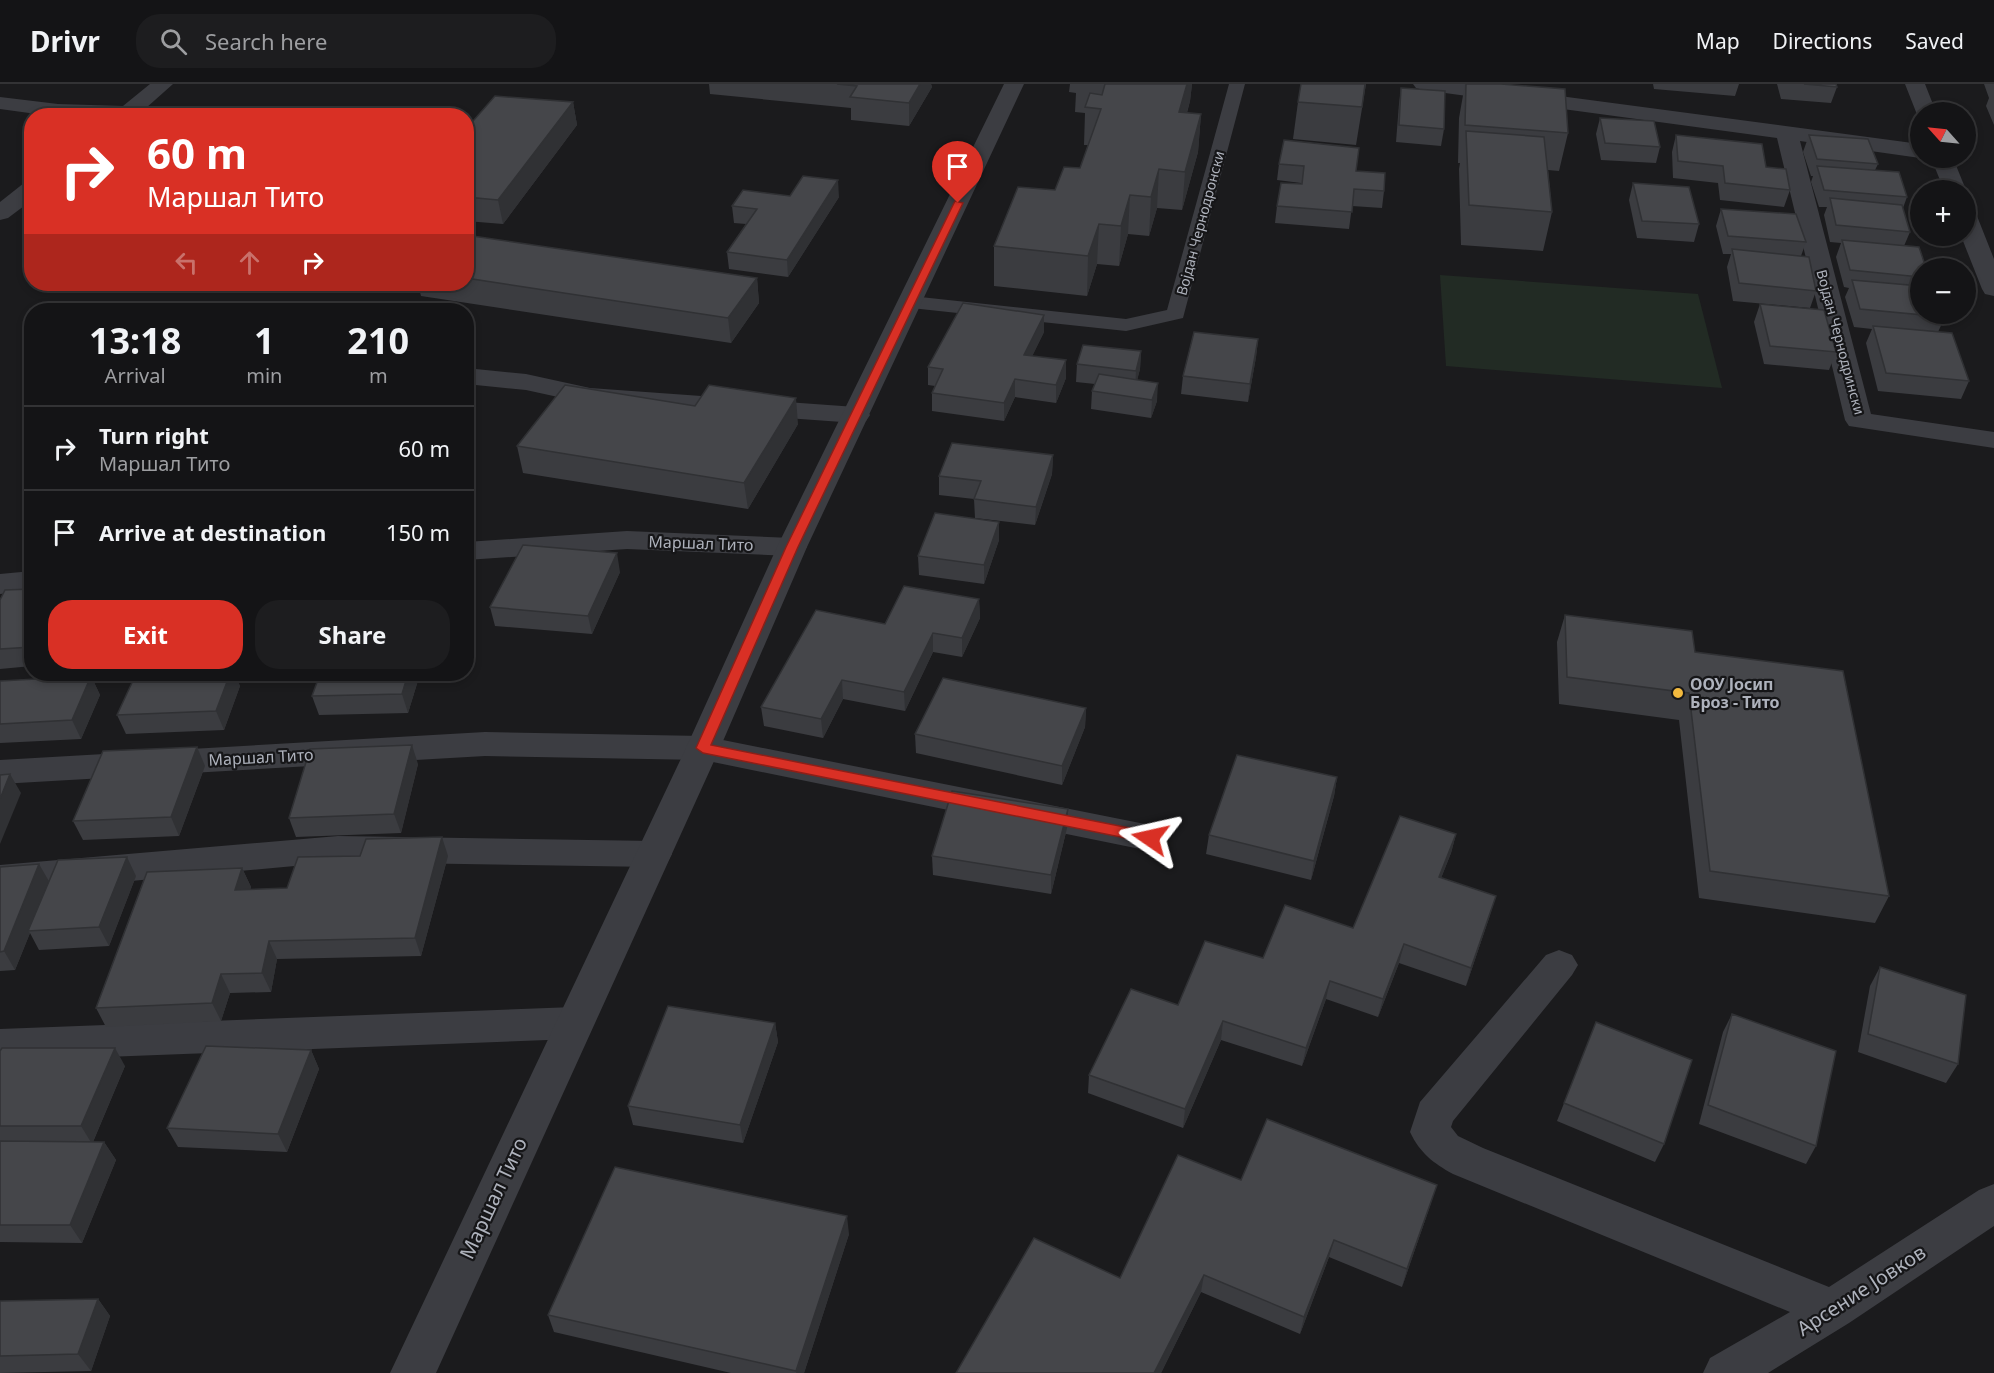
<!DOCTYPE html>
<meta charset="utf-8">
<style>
:root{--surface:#141416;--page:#1d1d1f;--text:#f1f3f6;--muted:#9d9ea1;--line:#333335;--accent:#d93025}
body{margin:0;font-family:"Noto Sans",sans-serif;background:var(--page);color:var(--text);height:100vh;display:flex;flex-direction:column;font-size:22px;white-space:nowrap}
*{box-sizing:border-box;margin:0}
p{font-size:20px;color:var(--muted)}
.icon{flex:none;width:33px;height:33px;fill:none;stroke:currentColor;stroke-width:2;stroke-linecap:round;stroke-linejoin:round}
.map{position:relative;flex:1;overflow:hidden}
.details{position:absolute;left:24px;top:219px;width:450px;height:378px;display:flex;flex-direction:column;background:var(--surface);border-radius:24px;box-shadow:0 3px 9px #0003,0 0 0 2px var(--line)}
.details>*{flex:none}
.hud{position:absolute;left:24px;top:24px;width:450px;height:183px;border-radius:24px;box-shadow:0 3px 9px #0003,0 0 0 2px var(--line);background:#d93025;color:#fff;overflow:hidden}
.needle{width:39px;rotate:297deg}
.buttons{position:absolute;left:1910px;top:18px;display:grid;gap:12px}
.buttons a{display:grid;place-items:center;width:66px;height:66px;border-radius:50%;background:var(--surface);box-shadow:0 3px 9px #0003,0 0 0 2px var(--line);font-size:30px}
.pin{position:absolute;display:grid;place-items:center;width:51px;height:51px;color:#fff;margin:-62px -26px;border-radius:50% 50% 50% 0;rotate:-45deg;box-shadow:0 0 6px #0007}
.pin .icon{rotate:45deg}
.me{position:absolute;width:66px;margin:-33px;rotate:281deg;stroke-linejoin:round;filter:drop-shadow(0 0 4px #0008)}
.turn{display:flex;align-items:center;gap:21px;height:126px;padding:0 24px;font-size:27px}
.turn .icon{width:78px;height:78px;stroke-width:2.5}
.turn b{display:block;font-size:42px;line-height:51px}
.lanes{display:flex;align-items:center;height:57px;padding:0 24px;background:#0003;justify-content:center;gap:30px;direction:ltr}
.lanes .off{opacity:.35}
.eta{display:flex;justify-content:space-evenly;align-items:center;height:102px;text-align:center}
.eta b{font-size:36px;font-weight:700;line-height:42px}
.button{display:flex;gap:12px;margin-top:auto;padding:12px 24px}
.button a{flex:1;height:69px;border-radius:24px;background:var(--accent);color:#fff;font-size:24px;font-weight:700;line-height:69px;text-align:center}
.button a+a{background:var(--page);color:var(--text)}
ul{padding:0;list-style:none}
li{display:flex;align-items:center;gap:18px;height:84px;padding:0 24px;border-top:2px solid var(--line)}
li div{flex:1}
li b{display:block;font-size:22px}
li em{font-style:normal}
header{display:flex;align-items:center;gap:36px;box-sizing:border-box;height:84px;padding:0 30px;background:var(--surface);border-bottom:2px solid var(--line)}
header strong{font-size:28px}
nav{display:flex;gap:33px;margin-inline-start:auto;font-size:21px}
.search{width:420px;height:54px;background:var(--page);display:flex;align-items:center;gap:15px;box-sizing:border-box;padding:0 21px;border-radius:24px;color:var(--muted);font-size:22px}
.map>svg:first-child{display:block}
</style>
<header>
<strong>Drivr</strong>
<div class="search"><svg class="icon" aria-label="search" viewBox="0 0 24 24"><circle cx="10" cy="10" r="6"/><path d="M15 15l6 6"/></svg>Search here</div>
<nav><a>Map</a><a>Directions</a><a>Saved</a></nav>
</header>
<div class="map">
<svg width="1994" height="1289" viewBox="0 0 1994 1289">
<rect width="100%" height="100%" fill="#1b1b1d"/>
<path fill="#222b24" d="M1440,191L1698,210L1722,304L1446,282Z"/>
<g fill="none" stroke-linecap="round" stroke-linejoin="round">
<path fill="#3c3d42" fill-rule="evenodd" d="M1229,0H1245L1183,234L1126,247L911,224L904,222L901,218L904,214L911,212L1126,235L1167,226Z"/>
<g fill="#3c3d42" fill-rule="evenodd">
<path d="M150,0H173L137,32H51L0,25V13L58,20L123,22Z"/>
<path d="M1413,0H1469L1920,60V74L1800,57L1871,330L1994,348V364L1849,342L1845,336L1777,54L1423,6L1416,4Z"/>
<path d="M1905,0H1925L1936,28H1920L1918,33Z"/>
<path d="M1931,74H1953L1966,106L1965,108L1944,106Z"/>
<path d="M32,97V116L8,134L0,136V118L24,99Z"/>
<path d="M1965,125L1973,127L1977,132L1994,175V212L1985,210L1982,205L1961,152H1965Z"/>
<path d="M466,284L526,290L590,304L856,323L866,325L870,331L866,337L856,339L590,320L526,306L466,300Z"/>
<path d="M627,447L792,454L802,457L807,463L802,469L792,472L627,465L466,476V458Z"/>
<path d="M32,487V507L0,510V490Z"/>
<path d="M485,648L703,652L1150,741L1162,745L1168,754L1162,763L1150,767L703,676L485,672L0,700V676Z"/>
<path d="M338,752L654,757L667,761L672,770L667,779L654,783L338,778L0,809V781Z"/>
<path d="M1559,866L1572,871L1578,881L1572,891L1453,1037L1451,1043L1458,1052L1483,1064L1829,1203L1979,1106L1994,1100V1142L1849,1239L1768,1289H1703L1710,1274L1790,1228L1453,1090C1433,1079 1420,1069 1410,1048L1420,1018L1546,871Z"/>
<path d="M574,923L588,928L593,939L588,950L574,955L0,977V945Z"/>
</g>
<path fill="#3c3d42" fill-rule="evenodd" d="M1004,0H1024L807,463L720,664L436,1289H390L686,664L777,463Z"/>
</g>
<g fill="#3b3c40">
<path d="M709,0H931L932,3L909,42L851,36V24L710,10Z"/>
<path d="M1070,0H1192L1190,17L1187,29L1201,30L1198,68L1182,126L1157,124L1149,152L1128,150L1119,182L1097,180L1087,212L994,202V162L1080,84L1088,61H1084L1085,29L1075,28L1076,9L1069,8Z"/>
<path d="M1366,0L1356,61L1293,55L1298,18Z"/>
<path d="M1465,0H1501L1568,49L1559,87L1548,86L1552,128L1543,167L1461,161L1459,85L1460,79H1458L1459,34Z"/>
<path d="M1653,0H1739L1735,12L1654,5Z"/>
<path d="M1777,0H1836L1837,3L1831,19L1781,15Z"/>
<path d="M1984,0H1994V41L1986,22L1989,14Z"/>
<path d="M1401,4L1444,45L1441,62L1396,58L1399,20Z"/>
<path d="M573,18L577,41L503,140L466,137V45Z"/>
<path d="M1600,34L1660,63L1656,79L1601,76L1596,50Z"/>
<path d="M1676,51L1766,83L1790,106L1784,123L1720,116L1718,99L1673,94L1672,68Z"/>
<path d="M1809,51L1878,80L1875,86L1907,113L1903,124L1910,148L1904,162L1920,184V230L1945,233L1938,248L1969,297L1961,315L1878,307L1866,259L1872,245L1854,243L1845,213L1849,204L1844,203L1836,173L1841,159L1830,158L1824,131L1827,123H1819L1811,98L1813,92H1811L1803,68Z"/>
<path d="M1279,80L1356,87L1384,107L1382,124L1352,122L1349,145L1275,139L1277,122L1301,100V99L1277,96Z"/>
<path d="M1633,99L1699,140L1694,158L1637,154L1629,116Z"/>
<path d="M839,113L788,193L729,185L727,168L746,140L734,139L732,122Z"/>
<path d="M1721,125L1806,158L1801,172L1816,207L1810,224L1733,217L1727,183L1731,170H1723L1716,142Z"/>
<path d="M466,151L757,194L759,219L731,259L421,212L418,200H466Z"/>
<path d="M1760,220L1836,268L1829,286L1764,280L1754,238Z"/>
<path d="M1044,248L1032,272L1066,294L1056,319L1015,313L1004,337L932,327V309L935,302L928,301V283Z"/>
<path d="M1258,255L1256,273L1248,318L1181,310L1183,292Z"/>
<path d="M1141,267L1140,285L1137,296L1157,317L1151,334L1091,325L1092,307L1095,300L1076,298L1077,280Z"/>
<path d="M798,340L748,425L523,389L517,362Z"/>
<path d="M1053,371L1052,390L1035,441L975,434L974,415L939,411V392Z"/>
<path d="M999,438V456L984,500L919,491L918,472Z"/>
<path d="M620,488L592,550L495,542L490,523Z"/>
<path d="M32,505V582L0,585V516Z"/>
<path d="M979,515L980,534L962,573L933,568L905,627L843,615L823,654L764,642L761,623Z"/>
<path d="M1565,531L1695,568L1889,812L1875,839L1699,814L1679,636L1559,620L1557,558Z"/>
<path d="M136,590H234L240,602L224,646L126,650L117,631Z"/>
<path d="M320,590H420L408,629L319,631L312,612Z"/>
<path d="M91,592L100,611L81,655L0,659V597Z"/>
<path d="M1086,624L1085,643L1062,701L916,669L915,650Z"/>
<path d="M197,663L205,682L179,752L83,756L73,737Z"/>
<path d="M418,680L401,749L296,753L289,734Z"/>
<path d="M1337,693L1334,712L1311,796L1206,770L1209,751Z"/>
<path d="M1067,744L1051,810L933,791L932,772Z"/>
<path d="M1456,750L1451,769L1441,794L1490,831L1466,902L1399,879L1378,933L1326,915L1302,982L1221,956L1183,1044L1088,1009L1089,991L1178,921L1263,874L1353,844Z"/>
<path d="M448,772L421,872L277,875L271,908L230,909L221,937L106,943L96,924L242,784L251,803L250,806L287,804Z"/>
<path d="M0,783L49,797L136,792L109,862L39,866L30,849L15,886L0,887Z"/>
<path d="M1880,883L1958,980L1946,999L1858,968L1870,902Z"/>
<path d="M1732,930L1816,1062L1806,1080L1699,1040L1723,948Z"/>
<path d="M1596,938L1664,1060L1655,1078L1557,1037Z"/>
<path d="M775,939L778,958L743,1059L633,1041L628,1022Z"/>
<path d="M311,966L319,985L287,1068L178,1063L167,1044Z"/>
<path d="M0,967L125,982L93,1058H104L116,1076L82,1159L0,1158Z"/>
<path d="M1241,1096L1431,1119L1402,1203L1329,1173L1300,1250L1201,1208L1161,1289H956L1120,1194Z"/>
<path d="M849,1150L804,1289H731L554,1248L548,1231Z"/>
<path d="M98,1215L110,1232L91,1287L0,1289V1217Z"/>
</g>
<g fill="#303134">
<path d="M920,0H931L932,3L909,42V19Z"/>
<path d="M1187,0H1192L1190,17L1176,66L1179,28Z"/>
<path d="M573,18L577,41L503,140L498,116Z"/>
<path d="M1201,30L1198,68L1182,126L1185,88Z"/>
<path d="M1159,85L1157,124L1149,152L1151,113Z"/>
<path d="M838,96L839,113L788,193L787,176Z"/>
<path d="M1130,111L1128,150L1119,182L1121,142Z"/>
<path d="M1099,140L1097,180L1087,212L1088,172Z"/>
<path d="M757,194L759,219L731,259L728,234Z"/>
<path d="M1044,231V248L1024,289V271Z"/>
<path d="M1258,255L1256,273L1248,318L1250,300Z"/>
<path d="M1141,267L1140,285L1135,305L1136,287Z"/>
<path d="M1066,276V294L1056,319V301Z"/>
<path d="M1015,295V313L1004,337V319Z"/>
<path d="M1158,299L1157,317L1151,334L1152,316Z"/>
<path d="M796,314L798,340L748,425L744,399Z"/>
<path d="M1053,371L1052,390L1035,441L1036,423Z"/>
<path d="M999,438V456L984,500V481Z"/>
<path d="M617,469L620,488L592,550L588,532Z"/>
<path d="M979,515L980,534L962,573V554Z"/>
<path d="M933,549V568L905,627L904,608Z"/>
<path d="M230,590H234L240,602L224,646L216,627Z"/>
<path d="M408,590H420L408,629L402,610Z"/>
<path d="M91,592L100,611L81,655L72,636Z"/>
<path d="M842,596L843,615L823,654L821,635Z"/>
<path d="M1086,624L1085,643L1062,701V682Z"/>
<path d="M412,661L418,680L401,749L394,730Z"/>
<path d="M197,663L205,682L179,752L171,733Z"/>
<path d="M10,690L21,709L0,760V715Z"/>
<path d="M1337,693L1334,712L1311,796L1314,777Z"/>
<path d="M1068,725L1067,744L1051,810V791Z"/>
<path d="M1456,750L1451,769L1434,812L1439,793Z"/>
<path d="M442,753L448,772L421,872L415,854Z"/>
<path d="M127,773L136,792L109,862L99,843Z"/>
<path d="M39,780L50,799L28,847L30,849L15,886L4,867Z"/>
<path d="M242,784L251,803L244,825L235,806Z"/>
<path d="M1496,812L1490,831L1466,902L1471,884Z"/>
<path d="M269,857L277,875L271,908L262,889Z"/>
<path d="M1404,860L1399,879L1378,933L1383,915Z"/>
<path d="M221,890L230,909L221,937L212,919Z"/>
<path d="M1330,897L1326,915L1302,982L1306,964Z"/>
<path d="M1223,937L1221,956L1183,1044L1185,1025Z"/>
<path d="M775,939L778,958L743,1059L740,1041Z"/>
<path d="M115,964L125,982L92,1060L81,1042Z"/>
<path d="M311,966L319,985L287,1068L278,1050Z"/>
<path d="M104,1058L116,1076L82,1159L70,1141Z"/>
<path d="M1437,1101L1431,1119L1402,1203L1407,1185Z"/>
<path d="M847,1132L849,1150L804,1289H796Z"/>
<path d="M1334,1156L1329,1173L1300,1250L1304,1233Z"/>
<path d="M1204,1191L1201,1208L1161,1289H1154Z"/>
<path d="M98,1215L110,1232L91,1287L78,1270Z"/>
</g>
<g fill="#45464a" stroke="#303134" stroke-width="1.5">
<path d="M837,0H920L909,19L850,13L857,2Z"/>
<path d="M1105,0H1187L1179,28L1201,30L1185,88L1159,85L1151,113L1130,111L1121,142L1099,140L1088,172L994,162L1018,103L1055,106L1064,83L1080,84L1101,25L1085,23L1090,9L1102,11Z"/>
<path d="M1301,0H1365L1362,23L1298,18Z"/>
<path d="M1466,0H1501L1565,5L1568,49L1465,41Z"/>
<path d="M1804,0H1836L1837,3Z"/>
<path d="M1401,4L1445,7L1444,45L1399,41Z"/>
<path d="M495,12L573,18L498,116L466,113V45Z"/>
<path d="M1600,34L1654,37L1660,63L1605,59Z"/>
<path d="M1466,47L1544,53L1552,128L1469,121Z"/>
<path d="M1676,51L1762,60L1766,83L1786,85L1790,106L1725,99L1723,82L1678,77Z"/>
<path d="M1809,51L1868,55L1878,80L1817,75Z"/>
<path d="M1284,56L1359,64L1356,87L1385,89L1384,107L1354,105L1352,128L1277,122L1281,99L1302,100L1304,82L1279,80Z"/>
<path d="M1817,82L1899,88L1907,113L1824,106Z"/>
<path d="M803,92L838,96L787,176L727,168L757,125L732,122L743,106L790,112Z"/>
<path d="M1633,99L1689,103L1699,140L1642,137Z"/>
<path d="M1830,114L1902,121L1910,148L1836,141Z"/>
<path d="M1721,125L1796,130L1806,158L1728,152Z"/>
<path d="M466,151L757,194L728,234L466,194Z"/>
<path d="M1842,156L1919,163L1926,184H1920V193L1850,186Z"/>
<path d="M1732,165L1809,173L1816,207L1739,199Z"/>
<path d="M1852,196L1920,202V230H1943L1945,233L1860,225Z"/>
<path d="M963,219L1044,231L1024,271L1066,276L1056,301L1015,295L1004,319L932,309L943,285L928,283Z"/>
<path d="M1760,220L1824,226L1836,268L1770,262Z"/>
<path d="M1873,242L1952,249L1969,297L1886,289Z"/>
<path d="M1194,248L1258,255L1250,300L1183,292Z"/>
<path d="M1083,261L1141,267L1136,287L1077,280Z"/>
<path d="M1099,290L1158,299L1152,316L1092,307Z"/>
<path d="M565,301L695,322L709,301L796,314L744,399L517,362Z"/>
<path d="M952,359L1053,371L1036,423L974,415L981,397L939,392Z"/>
<path d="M935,429L999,438L984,481L918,472Z"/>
<path d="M523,461L617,469L588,532L490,523Z"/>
<path d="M904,502L979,515L962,554L933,549L904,608L842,596L821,635L761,623L816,526L885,540Z"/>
<path d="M32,505V563L0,565V516L5,506Z"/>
<path d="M1565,531L1692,547L1695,568L1843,587L1889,812L1710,787L1689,609L1567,593Z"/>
<path d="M136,590H230L216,627L117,631Z"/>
<path d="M320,590H408L402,610L312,612Z"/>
<path d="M91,592L72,636L0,640V597Z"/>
<path d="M943,594L1086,624L1062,682L915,650Z"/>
<path d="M412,661L394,730L289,734L310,665Z"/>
<path d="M197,663L171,733L73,737L103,667Z"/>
<path d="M1237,671L1337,693L1314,777L1209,751Z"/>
<path d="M10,690L0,715V691Z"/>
<path d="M952,707L1068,725L1051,791L932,772Z"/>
<path d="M1400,732L1456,750L1439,793L1496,812L1471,884L1404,860L1383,915L1330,897L1306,964L1223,937L1185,1025L1089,991L1131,905L1178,921L1205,857L1263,874L1285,821L1353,844Z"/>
<path d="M442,753L415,854L269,857L262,889L221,890L212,919L96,924L147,788L242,784L235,806L287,804L298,773L360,772L366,755Z"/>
<path d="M127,773L99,843L28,847L58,776Z"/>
<path d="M39,780L4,867L0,868V783Z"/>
<path d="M1880,883L1966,911L1958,980L1868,950Z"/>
<path d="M668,922L775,939L740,1041L628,1022Z"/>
<path d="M1732,930L1836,967L1816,1062L1708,1021Z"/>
<path d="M1596,938L1692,976L1664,1060L1564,1019Z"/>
<path d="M206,962L311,966L278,1050L167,1044Z"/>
<path d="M2,964H115L81,1042H0V967Z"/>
<path d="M1267,1035L1437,1101L1407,1185L1334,1156L1304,1233L1204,1191L1154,1289H956L1034,1154L1120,1194L1178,1071L1241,1096Z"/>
<path d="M0,1057L104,1058L70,1141H0Z"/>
<path d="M615,1083L847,1132L796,1287L548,1231Z"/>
<path d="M98,1215L78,1270L0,1272V1217Z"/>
</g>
<path fill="#d93025" stroke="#8d1f18" stroke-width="1.5" d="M955,117L963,119L798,463L711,661L1150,748L1155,750L1157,754L1155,757L1150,759L703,669L696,664L786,463Z"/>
<circle fill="#f2b93e" stroke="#161618" stroke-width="2" cx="1678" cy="609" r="6"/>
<g text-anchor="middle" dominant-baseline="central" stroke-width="4.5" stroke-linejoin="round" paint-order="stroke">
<g font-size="14" fill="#aeb2bc" stroke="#161618">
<text transform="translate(1200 139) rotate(-75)">Војдан Чернодронски</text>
<text transform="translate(1841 258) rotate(75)">Војдан Чернодрински</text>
</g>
<g font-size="16" fill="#aeb2bc" stroke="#161618">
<text transform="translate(701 459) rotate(2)">Маршал Тито</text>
<text transform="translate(261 673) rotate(-3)">Маршал Тито</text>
</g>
<g font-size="16" font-weight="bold" fill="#aeb2bc" stroke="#161618" text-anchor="start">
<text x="1690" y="600">ООУ Јосип<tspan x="1690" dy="18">Броз - Тито</tspan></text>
</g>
<g font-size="20" fill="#aeb2bc" stroke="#161618">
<text transform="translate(493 1114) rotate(-65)">Маршал Тито</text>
<text transform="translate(1861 1206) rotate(-33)">Арсение Јовков</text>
</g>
</g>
</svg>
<div class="buttons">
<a><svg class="needle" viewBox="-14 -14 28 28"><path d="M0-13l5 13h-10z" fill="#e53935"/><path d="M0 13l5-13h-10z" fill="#9d9ea1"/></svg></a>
<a>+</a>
<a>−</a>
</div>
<div class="pin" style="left:958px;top:119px;background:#d93025"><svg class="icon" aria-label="arrive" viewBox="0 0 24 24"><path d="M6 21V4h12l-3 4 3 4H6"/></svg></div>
<svg class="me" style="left:1150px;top:754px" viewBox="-20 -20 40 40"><path d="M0-17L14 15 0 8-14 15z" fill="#d93025" stroke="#fff" stroke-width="4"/></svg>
<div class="hud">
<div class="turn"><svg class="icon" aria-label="right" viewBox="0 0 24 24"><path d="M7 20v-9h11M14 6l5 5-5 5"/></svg><div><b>60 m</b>Маршал Тито</div></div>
<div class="lanes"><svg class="icon off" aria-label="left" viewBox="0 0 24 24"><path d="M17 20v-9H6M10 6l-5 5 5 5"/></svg><svg class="icon off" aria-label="ahead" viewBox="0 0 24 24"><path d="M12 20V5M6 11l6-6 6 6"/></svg><svg class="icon" aria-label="right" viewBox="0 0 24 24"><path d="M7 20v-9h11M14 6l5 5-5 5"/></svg></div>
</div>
<section class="details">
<div class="eta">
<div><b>13:18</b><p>Arrival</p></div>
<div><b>1</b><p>min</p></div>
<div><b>210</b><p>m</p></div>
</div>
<ul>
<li><svg class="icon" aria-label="right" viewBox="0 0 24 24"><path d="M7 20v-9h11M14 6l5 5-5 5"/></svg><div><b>Turn right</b><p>Маршал Тито</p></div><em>60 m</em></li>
<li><svg class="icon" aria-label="arrive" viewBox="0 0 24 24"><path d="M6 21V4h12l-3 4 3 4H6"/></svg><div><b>Arrive at destination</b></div><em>150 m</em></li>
</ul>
<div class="button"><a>Exit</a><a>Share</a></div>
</section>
</div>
